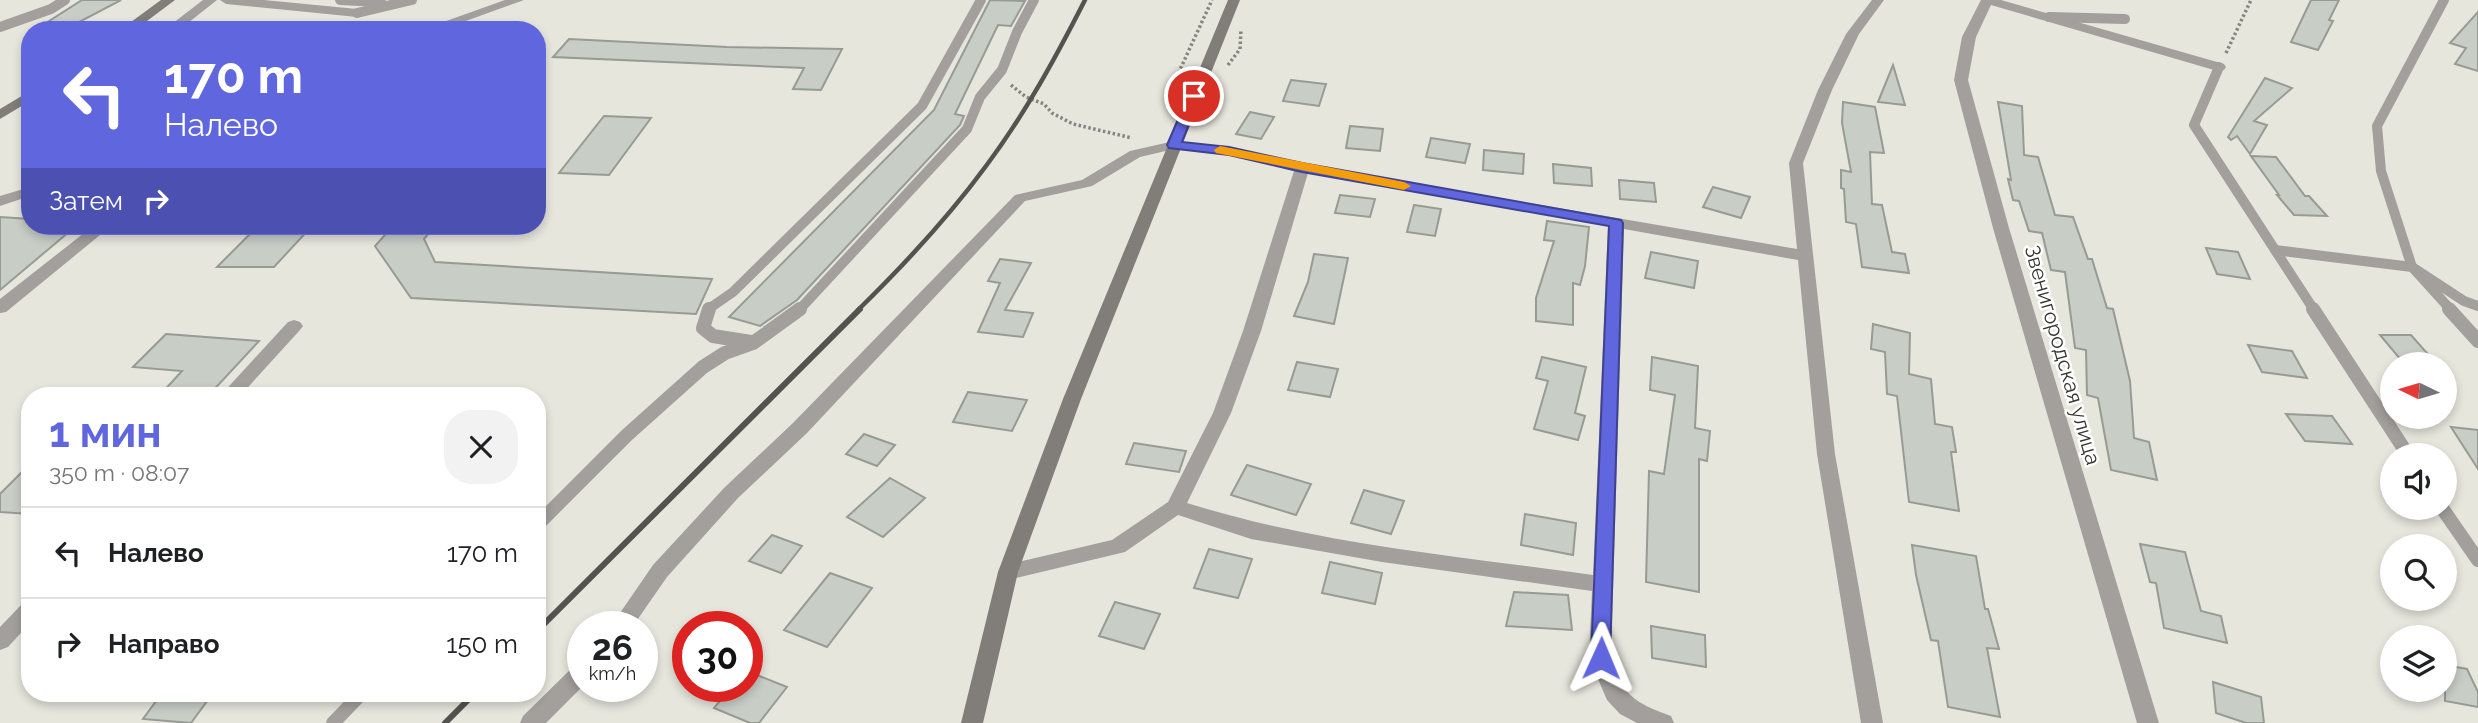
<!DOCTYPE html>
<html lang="ru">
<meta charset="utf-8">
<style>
:root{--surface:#fff;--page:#f2f2f2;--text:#202124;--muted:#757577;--line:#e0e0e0;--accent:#6066de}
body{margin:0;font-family:Raleway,sans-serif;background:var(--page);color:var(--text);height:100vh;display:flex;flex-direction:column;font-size:26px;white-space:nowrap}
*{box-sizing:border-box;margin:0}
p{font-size:23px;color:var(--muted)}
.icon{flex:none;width:38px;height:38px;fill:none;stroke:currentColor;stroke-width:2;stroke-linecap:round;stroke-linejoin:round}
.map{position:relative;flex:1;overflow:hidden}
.panel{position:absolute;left:21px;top:387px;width:525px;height:315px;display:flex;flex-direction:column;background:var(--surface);border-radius:28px;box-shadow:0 4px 10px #0003}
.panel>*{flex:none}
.hud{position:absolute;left:21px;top:21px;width:525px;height:214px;border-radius:28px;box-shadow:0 4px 10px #0003;background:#6066de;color:#fff;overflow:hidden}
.needle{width:46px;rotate:275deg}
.controls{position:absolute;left:2380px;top:352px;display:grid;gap:14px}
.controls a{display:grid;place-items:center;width:77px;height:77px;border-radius:50%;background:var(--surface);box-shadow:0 4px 10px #0003;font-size:35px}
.speed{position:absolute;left:567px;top:611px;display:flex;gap:14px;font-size:35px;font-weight:700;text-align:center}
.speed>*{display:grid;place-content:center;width:91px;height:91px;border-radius:50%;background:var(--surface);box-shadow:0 4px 10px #0003;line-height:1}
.speed small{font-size:18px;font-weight:400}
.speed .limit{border:10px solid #d22;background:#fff;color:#111}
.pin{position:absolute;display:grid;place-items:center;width:60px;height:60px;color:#fff;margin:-30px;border:4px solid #fff;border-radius:50%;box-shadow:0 2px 7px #0007}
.me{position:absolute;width:77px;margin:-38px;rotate:1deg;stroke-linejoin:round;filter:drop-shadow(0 0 5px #0008)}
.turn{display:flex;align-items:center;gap:24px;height:147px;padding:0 28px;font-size:32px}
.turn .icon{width:91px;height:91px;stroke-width:2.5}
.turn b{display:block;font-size:49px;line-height:60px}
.then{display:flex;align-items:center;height:66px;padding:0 28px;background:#0003;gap:14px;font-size:26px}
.round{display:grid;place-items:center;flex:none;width:74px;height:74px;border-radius:28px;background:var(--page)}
.summary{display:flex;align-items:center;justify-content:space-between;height:119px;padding:0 28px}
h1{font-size:42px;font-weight:700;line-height:52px;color:var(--accent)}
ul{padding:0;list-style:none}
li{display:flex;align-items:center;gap:21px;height:91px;padding:0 28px;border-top:2px solid var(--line)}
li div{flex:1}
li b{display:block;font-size:26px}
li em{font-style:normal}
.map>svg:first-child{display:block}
</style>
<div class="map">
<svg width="2478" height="723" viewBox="0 0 2478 723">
<rect width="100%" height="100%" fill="#e7e6dd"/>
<g fill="#c8cdc6" stroke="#969b94" stroke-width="2">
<path d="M82,0H121L64,30H45L43,25Z"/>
<path d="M990,0L1025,1L1011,26L998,25L955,114L964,116L960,125L797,300L760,326L729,317L934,110Z"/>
<path d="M2311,0H2339L2329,20L2333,21L2318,50L2291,42Z"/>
<path d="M2478,12V71L2455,64L2466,48L2450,43Z"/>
<path d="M569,39L727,47L842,49L821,90L793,89L804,68L553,57Z"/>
<path d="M1893,65L1905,105L1878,102Z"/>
<path d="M2265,78L2292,88L2254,121L2267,125L2250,154L2237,136L2231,140L2228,137Z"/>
<path d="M1291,80L1326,84L1319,106L1283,101Z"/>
<path d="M1843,102L1875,107L1884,153L1870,152L1872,204L1882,205L1892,252L1905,254L1909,273L1862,267L1856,224L1846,222L1844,189L1841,188V170L1851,172L1842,123Z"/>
<path d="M1998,102L2022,106L2024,155L2038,157L2055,215L2073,217L2088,259H2092L2107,308L2113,309L2130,381L2134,438L2149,442L2157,480L2111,470L2098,398L2087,395L2086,350L2075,348L2065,272L2051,270L2042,233L2029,231L2019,201L2013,200L2008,179L2011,180Z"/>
<path d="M1250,112L1274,117L1261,139L1236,134Z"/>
<path d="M604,116L651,118L609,175L559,173Z"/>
<path d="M1350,126L1383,129L1380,151L1346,148Z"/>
<path d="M1431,138L1470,144L1465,163L1426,157Z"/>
<path d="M1484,150L1524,154L1523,174L1483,170Z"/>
<path d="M2251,156L2276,157L2305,196H2309L2327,216L2294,215L2277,195H2279Z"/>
<path d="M1553,164L1591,168L1592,186L1554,183Z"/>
<path d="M1619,180L1654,183L1656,202L1620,199Z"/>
<path d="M1713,187L1750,197L1741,218L1703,207Z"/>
<path d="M1340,195L1375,199L1370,217L1335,213Z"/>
<path d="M1414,205L1441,209L1435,236L1407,232Z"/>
<path d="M0,217L30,219V226H76L0,290Z"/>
<path d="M1547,221L1589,227L1585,266L1580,285L1573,283V325L1536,321V298L1554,241L1544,240Z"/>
<path d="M258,226H312L274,267H217Z"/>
<path d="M393,226H435L424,239L435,262L712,279L696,314L411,298L375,246Z"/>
<path d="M2206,248L2238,252L2250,279L2217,274Z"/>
<path d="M1651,252L1698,261L1694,288L1645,278Z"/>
<path d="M1314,254L1348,258L1334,324L1294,316L1308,282Z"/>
<path d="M1000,259L1031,263L1005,310L1033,313L1023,337L978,332L1000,283L988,281Z"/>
<path d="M1873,324L1910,333L1909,374L1931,379L1935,424L1952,427L1956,452H1951L1959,511L1909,502L1897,396L1887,394L1885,352L1871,349Z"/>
<path d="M166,334L259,341L208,396H159L182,371L133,367Z"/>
<path d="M2380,335H2411L2433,360H2401Z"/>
<path d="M2248,345L2292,351L2307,378L2262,372Z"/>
<path d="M1542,357L1586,367L1575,413L1585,416L1578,440L1534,429L1548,381L1536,378Z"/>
<path d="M1652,357L1698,366L1695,428L1710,431L1707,461L1699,459V592L1646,582L1649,471L1664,474L1675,395L1650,390Z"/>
<path d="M1297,362L1338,369L1330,397L1288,390Z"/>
<path d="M968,392L1027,400L1012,431L953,422Z"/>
<path d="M2286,414L2332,416L2352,444L2305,441Z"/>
<path d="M2451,427L2478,430V469Z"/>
<path d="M864,434L895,445L877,466L846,454Z"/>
<path d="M1134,443L1186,451L1179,472L1126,464Z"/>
<path d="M30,464V514L0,512V494Z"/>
<path d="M1247,465L1311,484L1296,515L1231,495Z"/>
<path d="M890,478L925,498L883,537L847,517Z"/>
<path d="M1364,490L1404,501L1391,534L1351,523Z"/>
<path d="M1525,514L1576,523L1573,555L1521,545Z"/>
<path d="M772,535L802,546L781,573L749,561Z"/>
<path d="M2140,544L2185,552L2201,611L2221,616L2227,643L2164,628L2156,583L2150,582Z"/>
<path d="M1912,545L1976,556L1985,609H1988L1999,649L1987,648L2000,717L1948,707L1938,641L1931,640L1916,575Z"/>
<path d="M1209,549L1252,559L1238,598L1194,588Z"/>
<path d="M1330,562L1382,573L1375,604L1322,593Z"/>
<path d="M830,573L872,588L827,647L784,630Z"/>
<path d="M1514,592L1568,595L1572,630L1506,626Z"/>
<path d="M1115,602L1160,614L1144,649L1099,636Z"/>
<path d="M1651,626L1705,635L1706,667L1652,658Z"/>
<path d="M2445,665L2467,669L2478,692V707L2445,701Z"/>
<path d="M747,671L787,687L759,723H750L714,708L732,686H747Z"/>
<path d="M2213,682L2261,697L2264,723H2246L2216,713Z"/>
<path d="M162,693H213L191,723L143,719Z"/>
</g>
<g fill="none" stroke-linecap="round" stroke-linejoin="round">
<g stroke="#85857f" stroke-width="3.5" stroke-dasharray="2.5 2.5" stroke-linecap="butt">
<path d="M2226,53L2251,0"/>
<path d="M1228,65L1240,49L1241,29"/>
<path d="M1187,74H1178L1212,0"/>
<path d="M1011,85L1026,97L1044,104L1052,113L1073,124L1132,138"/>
</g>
<g stroke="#a29f9c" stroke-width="10">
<path d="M340,0L381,2"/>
<path d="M2444,0L2377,126L2381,171L2412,267L2451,310"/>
<path d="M357,13L412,0"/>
<path d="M2049,17L2125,19"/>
<path d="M0,27L51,9L65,0"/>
<path d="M2219,67L2194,125L2314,310"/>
<path d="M2275,250L2412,267L2464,301L2478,306"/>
<path d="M707,310L733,292L922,106L981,0"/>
<path d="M799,310L967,129L980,97L1002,70L1017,32L1034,0"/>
</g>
<g stroke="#a29f9c" stroke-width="14">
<path d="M709,309L703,328L713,336L751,342"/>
<path d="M2313,309L2408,455"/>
<path d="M2449,309L2478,341"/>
<path d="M2442,508L2478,560"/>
<path d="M537,525L627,435L703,367L725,353L753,343L800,309"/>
<path d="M333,723L362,693"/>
</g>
<g fill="#a29f9c" fill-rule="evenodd">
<path d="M203,0H217L179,30H164Z"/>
<path d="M220,0H264L357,9L363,13L357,17L226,4Z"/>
<path d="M505,0H524L441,30H421Z"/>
<path d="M1872,0H1884L1859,34L1832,90L1803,163L1835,454L1883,723H1861L1817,454L1798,260L1624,229L1611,658C1622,695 1635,703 1671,716L1674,723H1637L1620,714L1607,700L1589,658L1592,591L1382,562L1251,539L1178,515L1125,552L1008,580L1001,578L998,572L1001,566L1112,540L1168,502L1213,413L1243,331L1294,171L1229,155L1174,149L1140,157L1092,186L1025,201L807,433L738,498L667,577L633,626H611L653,565L724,488L793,423L1015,195L1082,180L1130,151L1174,141L1229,147L1302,164L1797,249L1789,163L1818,90L1846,34ZM1308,173L1608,226L1593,575C1457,556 1318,544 1187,503L1231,413L1261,331Z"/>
<path d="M1981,0H2001L2224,64L2226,67L2224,70H2214L1991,5L1976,37L1968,80L2009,228L2159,723H2137L1993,228L1954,80L1962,37Z"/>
<path d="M30,187V196L0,206V196Z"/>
<path d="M93,226H111L6,312L0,313V299Z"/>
<path d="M294,320L300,322L303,326L300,330L240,396H220L288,322Z"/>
<path d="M30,601V623L8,647L0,650V627L23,603Z"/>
<path d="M583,662V686L546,723H520L523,716L575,665Z"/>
</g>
<g fill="#817d79" fill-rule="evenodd">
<path d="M161,0H175L135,30H120Z"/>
<path d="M1228,0H1240L1081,399L1018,572L983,723H961L998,572L1063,399Z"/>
<path d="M30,91V101L0,119V109Z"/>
</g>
<path stroke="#53534f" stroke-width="4.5" d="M858,310C902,267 950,215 986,166C1025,114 1056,57 1085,0"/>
<g stroke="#53534f" stroke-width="6">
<path d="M537,631L860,309"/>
<path d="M445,723L475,693"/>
</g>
</g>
<path fill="#6066de" stroke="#3e4290" stroke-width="2" d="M1194,92L1200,96L1182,142L1229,147L1302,163L1621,220L1623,223L1610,658L1607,664L1601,666L1594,664L1591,658L1609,226L1302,172L1229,155L1169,148L1167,145L1188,96Z"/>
<path fill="#f59e0b" d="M1220,146L1404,182L1411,186L1404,190L1216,153L1214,150Z"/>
<g text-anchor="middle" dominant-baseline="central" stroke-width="5" stroke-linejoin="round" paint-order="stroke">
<g font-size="21" fill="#353532" stroke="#fff">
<text transform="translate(2063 355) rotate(74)">Звенигородская улица</text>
</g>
</g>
</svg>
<div class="controls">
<a><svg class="needle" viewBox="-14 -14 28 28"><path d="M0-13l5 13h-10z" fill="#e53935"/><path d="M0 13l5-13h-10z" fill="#757577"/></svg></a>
<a><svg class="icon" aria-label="sound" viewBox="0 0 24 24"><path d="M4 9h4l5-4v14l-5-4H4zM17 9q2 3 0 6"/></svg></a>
<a><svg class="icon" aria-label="search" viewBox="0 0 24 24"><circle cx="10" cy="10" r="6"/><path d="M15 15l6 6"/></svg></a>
<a><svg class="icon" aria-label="layers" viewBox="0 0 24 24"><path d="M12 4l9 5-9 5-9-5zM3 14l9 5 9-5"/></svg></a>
</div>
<div class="speed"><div>26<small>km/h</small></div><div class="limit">30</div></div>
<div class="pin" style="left:1194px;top:96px;background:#d93025"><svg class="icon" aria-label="arrive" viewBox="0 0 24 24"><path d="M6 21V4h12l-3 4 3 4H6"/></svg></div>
<svg class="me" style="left:1601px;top:658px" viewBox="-20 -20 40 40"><path d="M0-17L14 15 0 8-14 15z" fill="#6066de" stroke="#fff" stroke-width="4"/></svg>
<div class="hud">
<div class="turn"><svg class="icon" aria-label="left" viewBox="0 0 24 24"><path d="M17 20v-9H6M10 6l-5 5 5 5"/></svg><div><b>170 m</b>Налево</div></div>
<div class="then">Затем<svg class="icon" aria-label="right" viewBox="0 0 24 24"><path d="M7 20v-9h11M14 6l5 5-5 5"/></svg></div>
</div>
<section class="panel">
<div class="summary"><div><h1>1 мин</h1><p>350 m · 08:07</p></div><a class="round"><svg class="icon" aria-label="close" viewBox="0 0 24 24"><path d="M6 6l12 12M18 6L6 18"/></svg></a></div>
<ul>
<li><svg class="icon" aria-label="left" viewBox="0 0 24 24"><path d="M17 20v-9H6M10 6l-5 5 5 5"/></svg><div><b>Налево</b></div><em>170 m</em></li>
<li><svg class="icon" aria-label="right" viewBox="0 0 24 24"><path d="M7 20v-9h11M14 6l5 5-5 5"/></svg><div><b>Направо</b></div><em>150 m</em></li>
</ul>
</section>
</div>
